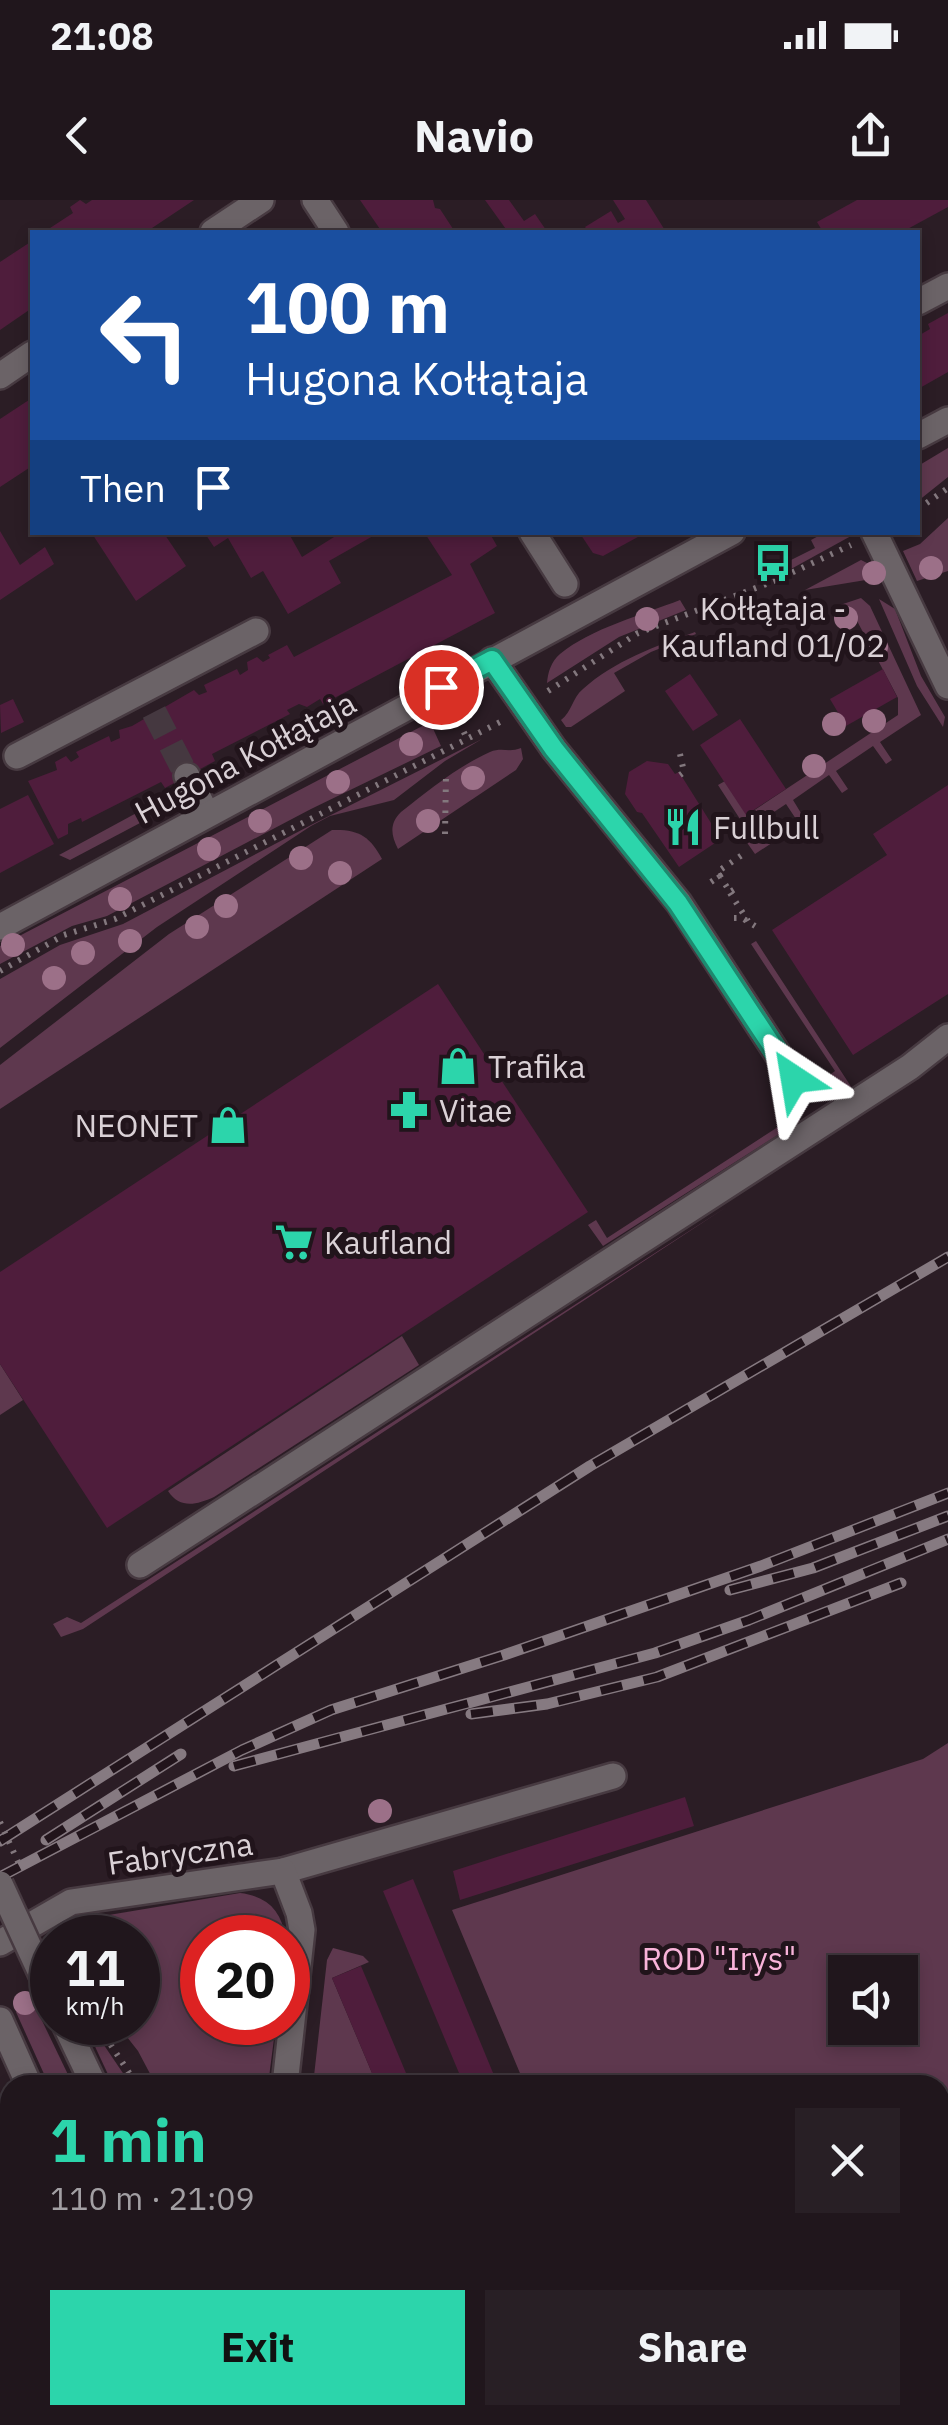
<!DOCTYPE html>
<meta charset="utf-8">
<style>
:root{--surface:#20161c;--page:#281f25;--text:#f1f3f6;--muted:#a29fa3;--line:#3d353b;--accent:#2cd5ab}
body{margin:0;font-family:"IBM Plex Sans",sans-serif;background:var(--page);color:var(--text);height:100vh;display:flex;flex-direction:column;font-size:38px;white-space:nowrap}
*{box-sizing:border-box;margin:0}
p{font-size:32px;color:var(--muted)}
.icon{flex:none;width:55px;height:55px;fill:none;stroke:currentColor;stroke-width:2;stroke-linecap:round;stroke-linejoin:round}
.map{position:relative;flex:1;overflow:hidden}
.panel{position:absolute;left:0px;top:1875px;width:950px;height:350px;display:flex;flex-direction:column;background:var(--surface);border-radius:30px 30px 0 0;box-shadow:0 5px 15px #0003,0 0 0 2px var(--line)}
.panel>*{flex:none}
.guide{position:absolute;left:30px;top:30px;width:890px;height:305px;border-radius:0px;box-shadow:0 5px 15px #0003,0 0 0 2px var(--line);background:#1a4fa0;color:#fff;overflow:hidden}
.fabs{position:absolute;left:828px;top:1755px;display:grid;gap:20px}
.fabs a{display:grid;place-items:center;width:90px;height:90px;border-radius:0px;background:var(--surface);box-shadow:0 5px 15px #0003,0 0 0 2px var(--line);font-size:50px}
.speed{position:absolute;left:30px;top:1715px;display:flex;gap:20px;font-size:50px;font-weight:700;text-align:center}
.speed>*{display:grid;place-content:center;width:130px;height:130px;border-radius:50%;background:var(--surface);box-shadow:0 5px 15px #0003,0 0 0 2px var(--line);line-height:1}
.speed small{font-size:25px;font-weight:400}
.speed .limit{border:15px solid #d22;background:#fff;color:#111}
.pin{position:absolute;display:grid;place-items:center;width:85px;height:85px;color:#fff;margin:-42px;border:5px solid #fff;border-radius:50%;box-shadow:0 2px 10px #0007}
.me{position:absolute;width:110px;margin:-55px;rotate:327deg;stroke-linejoin:round;filter:drop-shadow(0 0 8px #0008)}
.turn{display:flex;align-items:center;gap:35px;height:210px;padding:0 50px;font-size:45px}
.turn .icon{width:130px;height:130px;stroke-width:2.5}
.turn b{display:block;font-size:70px;line-height:85px}
.then{display:flex;align-items:center;height:95px;padding:0 50px;background:#0003;gap:20px;font-size:38px}
.round{display:grid;place-items:center;flex:none;width:105px;height:105px;border-radius:0px;background:var(--page)}
.headline{display:flex;align-items:center;justify-content:space-between;height:170px;padding:0 50px}
h1{font-size:60px;font-weight:700;line-height:75px;color:var(--accent)}
.action{display:flex;gap:20px;margin-top:auto;padding:20px 50px}
.action a{flex:1;height:115px;border-radius:0px;background:var(--accent);color:#111;font-size:40px;font-weight:700;line-height:115px;text-align:center}
.action a+a{background:var(--page);color:var(--text)}
.status{display:flex;justify-content:space-between;align-items:center;height:70px;padding:0 50px;background:var(--surface);direction:ltr}
.status svg{height:28px;fill:currentColor}
header{display:flex;justify-content:space-between;align-items:center;height:130px;padding:0 50px;background:var(--surface);font-size:45px;font-weight:700}
.map>svg:first-child{display:block}
</style>
<div class="status"><b>21:08</b><svg viewBox="0 0 49 12"><path d="M0 12V9h3v3zM5 12V6h3v6zM10 12V3h3v9zM15 12V0h3v12zM26 1h20v11H26zM47 4h2v5h-2z"/></svg></div>
<header><svg class="icon" aria-label="back" viewBox="0 0 24 24"><path d="M15 5l-7 7 7 7"/></svg>Navio<svg class="icon" aria-label="share" viewBox="0 0 24 24"><path d="M12 15V3M7 8l5-5 5 5M5 13v7h14v-7"/></svg></header>
<div class="map">
<svg width="948" height="2225" viewBox="0 0 948 2225">
<rect width="100%" height="100%" fill="#2b1d25"/>
<g fill="#5e384e" fill-rule="evenodd">
<path d="M948,248V277L918,301V266Z"/>
<path d="M948,318V371L917,381L903,351L920,344Z"/>
<path d="M824,333H846L851,336L791,369L787,362L815,348L811,340Z"/>
<path d="M861,360L871,365L878,378L805,390Z"/>
<path d="M861,398L870,406L921,515L880,542L892,560L886,564L873,546L836,571L848,589L842,593L829,575L793,600L804,618L798,622L786,604L768,616L781,637L755,654L743,637L749,633L718,585L725,581L747,615L898,515V498L856,419L839,426L834,410L837,406Z"/>
<path d="M879,399L895,409L921,476L945,517L943,527L917,486Z"/>
<path d="M680,400L686,410L619,437L547,483C548,472 551,462 560,454C590,429 644,414 680,400Z"/>
<path d="M695,432L696,434L651,452L614,473L625,491L571,527H566L561,520C572,512 572,498 583,489C614,461 656,446 695,432Z"/>
<path d="M430,522L441,546L311,609L107,716L72,726L0,764V746Z"/>
<path d="M482,539L445,561L394,600L330,616L311,626L157,727L0,848V779L60,745L123,724L311,625Z"/>
<path d="M521,548L523,559L516,570L398,649C391,635 389,624 401,612C429,590 457,567 490,552C502,547 509,553 521,548Z"/>
<path d="M142,610L140,623L70,660L59,655Z"/>
<path d="M332,630C358,629 370,636 382,659L0,909V865L169,734Z"/>
<path d="M756,741L850,885L851,887C841,896 827,900 816,885L835,871L751,744Z"/>
<path d="M798,914L800,921L603,1046L588,1025L596,1020L607,1038Z"/>
<path d="M728,1006L83,1429L61,1437L53,1424L67,1417L81,1423Z"/>
<path d="M402,1136L419,1165L214,1297C196,1305 180,1309 168,1291Z"/>
<path d="M0,1164L23,1200L0,1215Z"/>
<path d="M948,1543V2225H424L444,2215H940V1885H508L522,1878L452,1710L923,1559ZM845,1772H900V1828H845Z"/>
<path d="M240,1693C267,1696 282,1711 285,1737L202,1738V1822L276,1823L268,1885H156L138,1851L116,1823L138,1822V1738L70,1737L65,1725L79,1720Z"/>
<path d="M333,1748L363,1756L369,1762L332,1778L377,1885H313L327,1760Z"/>
<path d="M34,1804L73,1885H49L16,1812Z"/>
<path d="M84,1823H89L131,1885H113Z"/>
<path d="M0,1918L10,1941V2097H0Z"/>
<path d="M0,2154L10,2158V2215H121L125,2225H0Z"/>
</g>
<g fill="#4f1d3c">
<path d="M80,0L86,4L92,0H194L146,32H44L73,13L70,7Z"/>
<path d="M360,0H433L435,8L440,9L455,32H382Z"/>
<path d="M485,0H509L524,21L535,14L546,30L541,32H515L513,30L508,32Z"/>
<path d="M613,0H646L666,32H589L585,27L611,11L618,23L625,19Z"/>
<path d="M857,0H948V7L902,32H823L817,22Z"/>
<path d="M32,41V108L0,130V62Z"/>
<path d="M948,113V172L918,189V136L930,129L928,124Z"/>
<path d="M32,198V266L0,287V219Z"/>
<path d="M0,331L20,365L45,347L54,364L0,400Z"/>
<path d="M91,332H163L186,366L136,401Z"/>
<path d="M204,332H288L302,357L342,332H380L329,361L341,383L288,414L263,371L251,378L228,338L214,347Z"/>
<path d="M424,332H489L497,346L470,364L495,413L323,504L320,499L307,507L299,504L287,510L290,514L212,554L215,561L165,588L161,582L82,622L81,618L68,624V634L58,639L28,581L57,570L55,562L66,556L71,562L79,557L76,552L109,536L111,542L120,538L119,530L132,526L194,490L199,495L207,492L204,485L237,469L240,475L248,470L247,462L257,457L263,462L270,458L268,455L287,445L294,457L452,375Z"/>
<path d="M579,332H647L603,356L593,353Z"/>
<path d="M883,469L897,497L846,526L830,499Z"/>
<path d="M690,474L718,515L693,531L665,491Z"/>
<path d="M13,499L24,522L1,533L0,505Z"/>
<path d="M740,519L786,589L746,615L700,545Z"/>
<path d="M647,561L668,564L675,574L679,572L721,639L679,667L642,613L637,612L625,594L629,572Z"/>
<path d="M948,585V794L853,855L772,730L887,655L873,634Z"/>
<path d="M28,595L54,644L0,673V609Z"/>
<path d="M438,784L588,1012L107,1328L0,1164V1072Z"/>
<path d="M685,1597L694,1626L460,1700L453,1671Z"/>
<path d="M413,1679L498,1885H464L383,1691Z"/>
<path d="M361,1766L411,1885H377L332,1778Z"/>
</g>
<g fill="none" stroke-linecap="round" stroke-linejoin="round">
<path stroke="#453840" stroke-width="25" stroke-dasharray="25 12" stroke-linecap="butt" d="M154,512L187,576"/>
<g stroke="#473a41" stroke-width="30">
<g id="minor">
<path d="M315,0L336,32"/>
<path d="M213,32L261,0"/>
<path d="M918,102L948,86"/>
<path d="M0,176L32,154"/>
<path d="M918,236L948,220"/>
<path d="M532,332L565,384"/>
<path d="M874,332L948,486"/>
<path d="M492,460L554,549L679,703L794,879"/>
<path d="M17,556L256,431"/>
<path d="M187,576L207,614"/>
<path d="M0,727L732,332"/>
<path d="M140,1365L910,867L948,837"/>
<path d="M283,1671L613,1576"/>
<path d="M0,1743L71,1702L283,1671L299,1713L302,1730L285,1885"/>
<path d="M0,1820L29,1885"/>
<path d="M64,1822L94,1885"/>
<path d="M0,2126L10,2129"/>
<path d="M176,2215L180,2225"/>
<path d="M246,2215L250,2225"/>
</g>
</g>
<g stroke="#83787e" stroke-width="6" stroke-dasharray="2.5 8" stroke-linecap="butt">
<path d="M918,309L948,288"/>
<path d="M548,491L638,433L774,381L851,345"/>
<path d="M455,513L467,539"/>
<path d="M680,554L684,572L680,575"/>
<path d="M445,634L446,575"/>
<path d="M720,676L717,672L745,653"/>
<path d="M711,682L720,676L730,692L735,689"/>
<path d="M730,693L748,721"/>
<path d="M734,718H742L755,726"/>
<path d="M0,771L64,735L115,719L504,520"/>
<path d="M105,1836L137,1885"/>
<path d="M139,2215L143,2225"/>
<path d="M293,2215L299,2225"/>
</g>
<use href="#minor" stroke="#6b6367" stroke-width="25"/>
<g stroke="#867a81" stroke-width="11">
<g id="rail">
<path d="M730,1390L813,1368L948,1316"/>
<path d="M471,1514L547,1504L657,1477L901,1383"/>
<path d="M234,1566L655,1453L749,1420L948,1339"/>
<path d="M46,1640L181,1554"/>
<path d="M0,1641L590,1266L948,1057"/>
<path d="M0,1677L242,1550L331,1510L504,1455L761,1366L948,1293"/>
</g>
</g>
<use href="#rail" stroke="#21141b" stroke-width="8" stroke-dasharray="22" stroke-linecap="butt"/>
<g stroke="#473a41" stroke-width="30" stroke-linecap="butt">
<path id="minor-bridge" d="M0,1684L52,1797"/>
</g>
<path stroke="#83787e" stroke-width="6" stroke-dasharray="2.5 8" stroke-linecap="butt" d="M0,1622L19,1664"/>
<use href="#minor-bridge" stroke="#6b6367" stroke-width="25"/>
</g>
<g fill="#9c7088">
<circle cx="931" cy="368" r="12"/>
<circle cx="874" cy="373" r="12"/>
<circle cx="846" cy="418" r="12"/>
<circle cx="647" cy="419" r="12"/>
<circle cx="876" cy="447" r="12"/>
<circle cx="874" cy="521" r="12"/>
<circle cx="834" cy="524" r="12"/>
<circle cx="411" cy="544" r="12"/>
<circle cx="814" cy="566" r="12"/>
<circle cx="473" cy="578" r="12"/>
<circle cx="338" cy="582" r="12"/>
<circle cx="260" cy="621" r="12"/>
<circle cx="428" cy="621" r="12"/>
<circle cx="209" cy="649" r="12"/>
<circle cx="301" cy="658" r="12"/>
<circle cx="340" cy="673" r="12"/>
<circle cx="120" cy="699" r="12"/>
<circle cx="226" cy="706" r="12"/>
<circle cx="197" cy="727" r="12"/>
<circle cx="130" cy="741" r="12"/>
<circle cx="13" cy="745" r="12"/>
<circle cx="83" cy="753" r="12"/>
<circle cx="54" cy="778" r="12"/>
<circle cx="380" cy="1611" r="12"/>
<circle cx="25" cy="1803" r="12"/>
</g>
<g fill="none" stroke-linecap="round" stroke-linejoin="round">
<g stroke="#1d8a6f" stroke-width="25">
<path id="route" d="M441,487L492,460L554,549L678,703L794,879"/>
</g>
<use href="#route" stroke="#2cd5ab" stroke-width="18"/>
</g>
<defs>
<g id="bus-bare" transform="scale(3)"><path d="M-5-6H5V4H4V6H2V4H-2V6H-4V4H-5ZM-3.5-4V0h7V-4ZM-3.5 1.2v1.5H-2V1.2ZM2 1.2v1.5H3.5V1.2Z" fill="#2cd5ab" stroke="#21141b" stroke-width="2.5" paint-order="stroke"/></g>
<g id="restaurant-bare" transform="scale(3)"><path d="M-5-6h1v4h1v-4h1v4h1v-4h1v5L-1.5 .5V6h-2V.5L-5-1ZM5-6V6H3V1.5H1.5Q1.5-4 5-6Z" fill="#2cd5ab" stroke="#21141b" stroke-width="2.5" paint-order="stroke"/></g>
<g id="shop-bare" transform="scale(3)"><path d="M-5-2.5h2.3a2.7 3.5 0 0 1 5.4 0H5L5.5 6h-11ZM-1.5-2.5h3a1.5 2.3 0 0 0-3 0Z" fill="#2cd5ab" stroke="#21141b" stroke-width="2.5" paint-order="stroke"/></g>
<g id="pharmacy-bare" transform="scale(3)"><path d="M-2-6h4v4h4v4h-4v4h-4v-4h-4v-4h4Z" fill="#2cd5ab" stroke="#21141b" stroke-width="2.5" paint-order="stroke"/></g>
<g id="supermarket-bare" transform="scale(3)"><path d="M-6-5.5h2.5l.6 2H6L4.5 2H-2.5L-4.4-4H-6ZM-1.5 3.2a1.3 1.3 0 1 0 .1 0ZM3 3.2a1.3 1.3 0 1 0 .1 0Z" fill="#2cd5ab" stroke="#21141b" stroke-width="2.5" paint-order="stroke"/></g>
</defs>
<g fill-rule="evenodd">
<use href="#bus-bare" x="773" y="363"/>
<use href="#restaurant-bare" x="683" y="627"/>
<use href="#shop-bare" x="458" y="866"/>
<use href="#pharmacy-bare" x="409" y="910"/>
<use href="#shop-bare" x="228" y="925"/>
<use href="#supermarket-bare" x="294" y="1042"/>
</g>
<g text-anchor="middle" dominant-baseline="central" stroke-width="10" stroke-linejoin="round" paint-order="stroke">
<g font-size="32" fill="#dad1d6" stroke="#21141b" text-anchor="start">
<text x="773" y="408" text-anchor="middle">Kołłątaja -<tspan x="773" dy="37">Kaufland 01/02</tspan></text>
<text x="713" y="627">Fullbull</text>
<text x="488" y="866">Trafika</text>
<text x="439" y="910">Vitae</text>
<text x="198" y="925" text-anchor="end">NEONET</text>
<text x="324" y="1042">Kaufland</text>
</g>
<g font-size="32" fill="#dad1d6" stroke="#21141b">
<text transform="translate(245 557) rotate(-28)">Hugona Kołłątaja</text>
<text transform="translate(180 1653) rotate(-8)">Fabryczna</text>
</g>
<g font-size="32" fill="#f8b3d9" stroke="#21141b">
<text x="719" y="1758">ROD "Irys"</text>
</g>
</g>
</svg>
<div class="fabs">
<a><svg class="icon" aria-label="sound" viewBox="0 0 24 24"><path d="M4 9h4l5-4v14l-5-4H4zM17 9q2 3 0 6"/></svg></a>
</div>
<div class="speed"><div>11<small>km/h</small></div><div class="limit">20</div></div>
<div class="pin" style="left:441px;top:487px;background:#d93025"><svg class="icon" aria-label="arrive" viewBox="0 0 24 24"><path d="M6 21V4h12l-3 4 3 4H6"/></svg></div>
<svg class="me" style="left:794px;top:879px" viewBox="-20 -20 40 40"><path d="M0-17L14 15 0 8-14 15z" fill="#2cd5ab" stroke="#fff" stroke-width="4"/></svg>
<div class="guide">
<div class="turn"><svg class="icon" aria-label="left" viewBox="0 0 24 24"><path d="M17 20v-9H6M10 6l-5 5 5 5"/></svg><div><b>100 m</b>Hugona Kołłątaja</div></div>
<div class="then">Then<svg class="icon" aria-label="arrive" viewBox="0 0 24 24"><path d="M6 21V4h12l-3 4 3 4H6"/></svg></div>
</div>
<section class="panel">
<div class="headline"><div><h1>1 min</h1><p>110 m · 21:09</p></div><a class="round"><svg class="icon" aria-label="close" viewBox="0 0 24 24"><path d="M6 6l12 12M18 6L6 18"/></svg></a></div>
<div class="action"><a>Exit</a><a>Share</a></div>
</section>
</div>
